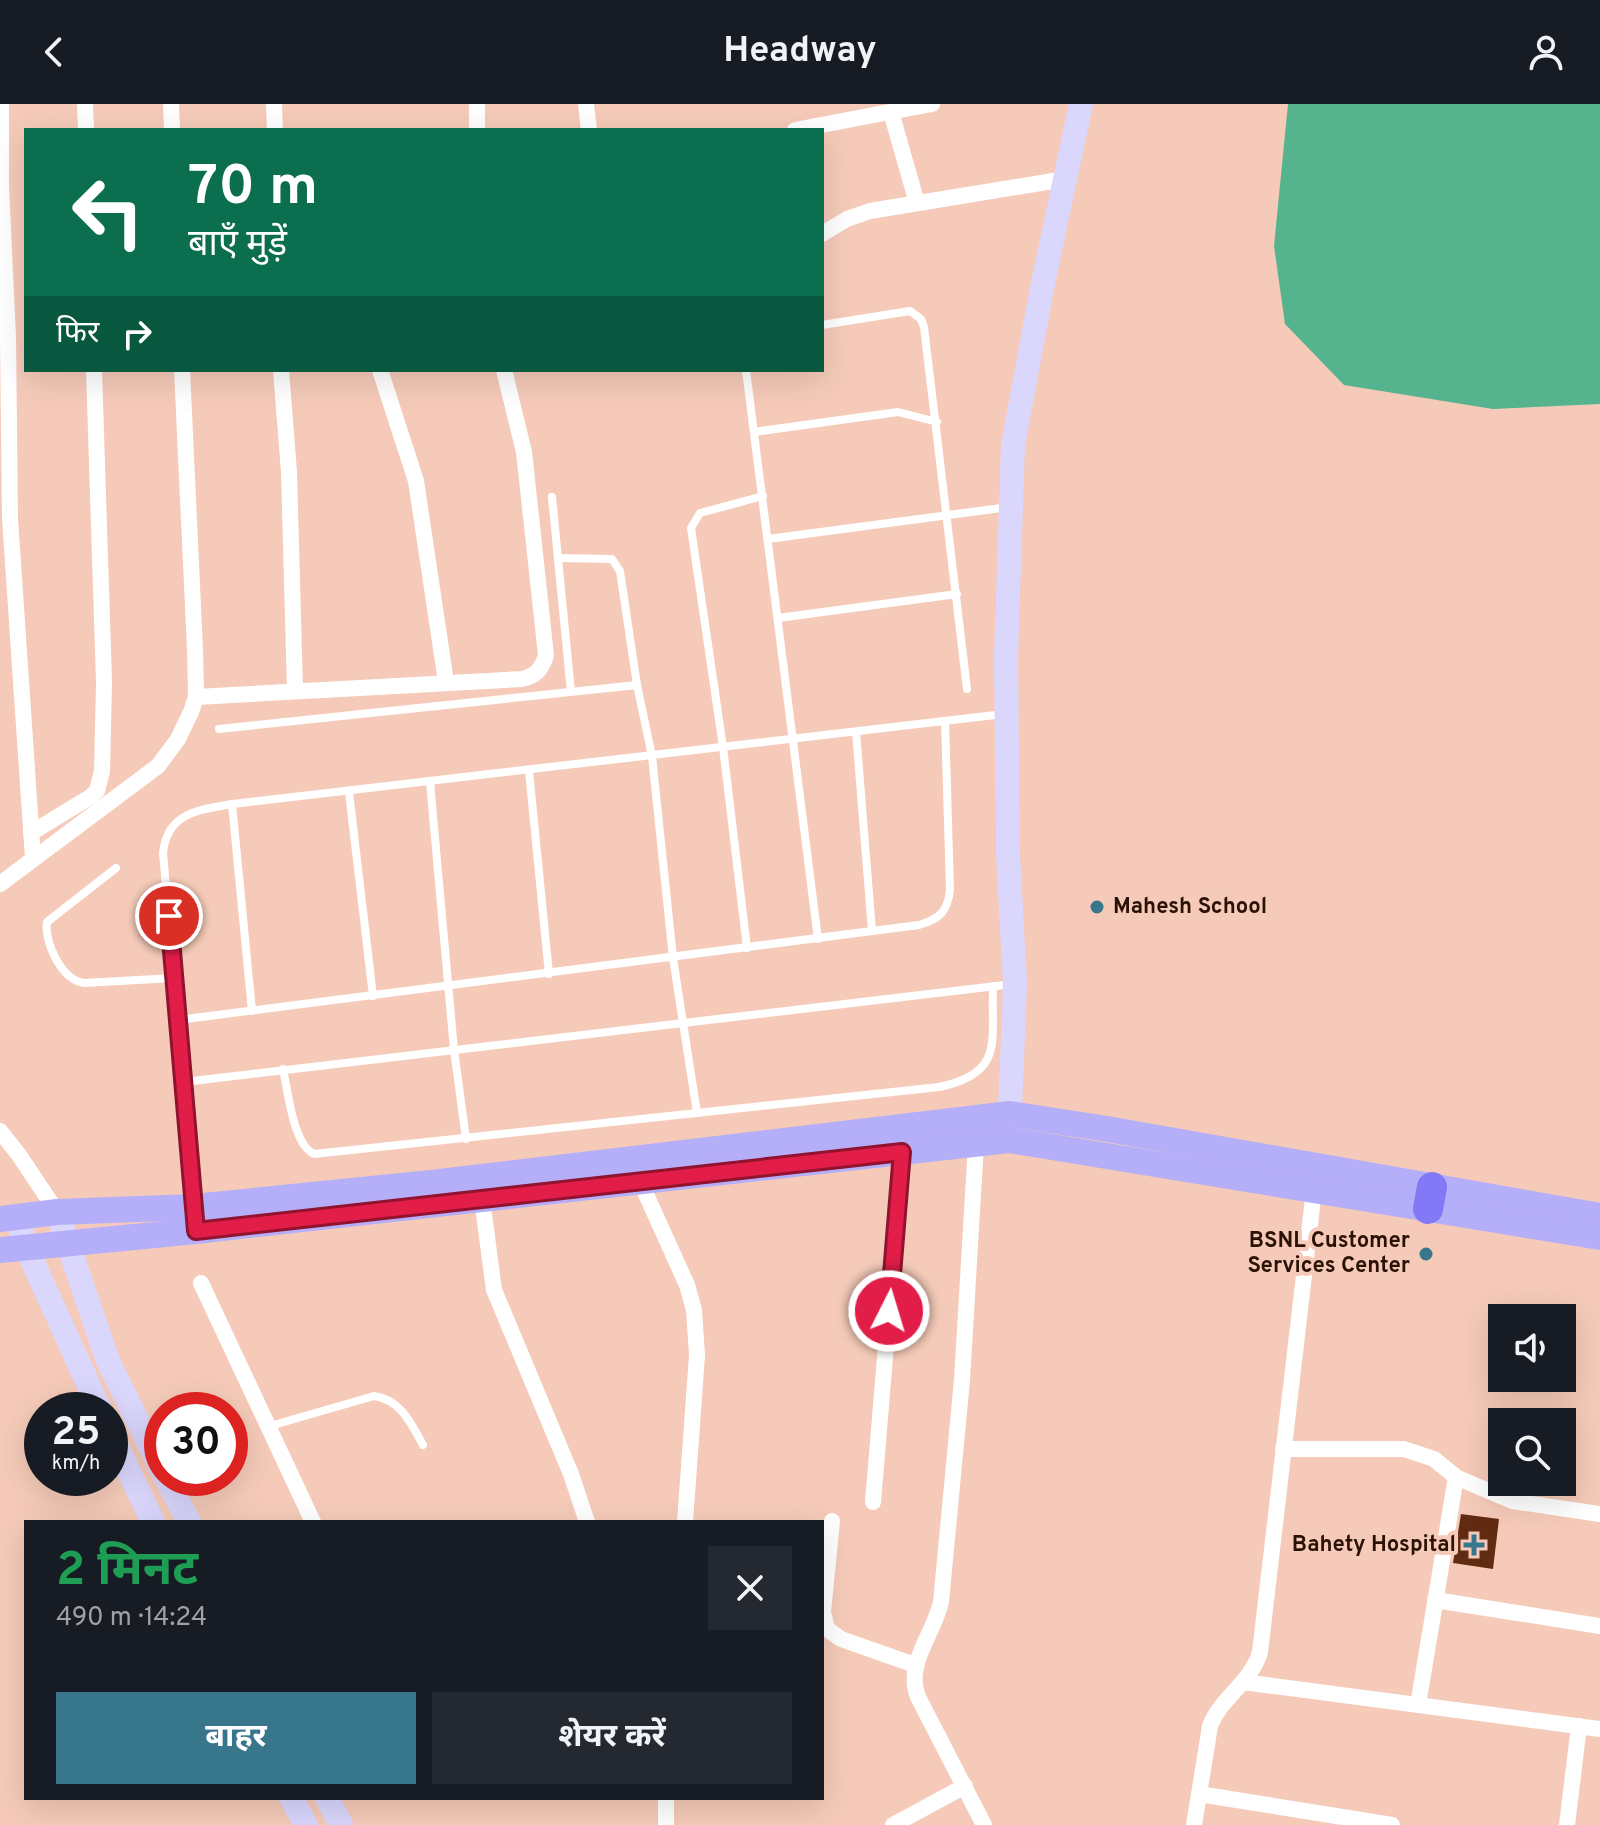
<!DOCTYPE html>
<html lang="hi">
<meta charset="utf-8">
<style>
:root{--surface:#171b24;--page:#242831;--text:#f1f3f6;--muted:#9ea1a6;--accent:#38768c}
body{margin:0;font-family:Overpass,"Noto Sans Devanagari",sans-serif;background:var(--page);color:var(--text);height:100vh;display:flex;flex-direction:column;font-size:30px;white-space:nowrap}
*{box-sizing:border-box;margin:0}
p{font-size:26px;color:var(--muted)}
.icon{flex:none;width:44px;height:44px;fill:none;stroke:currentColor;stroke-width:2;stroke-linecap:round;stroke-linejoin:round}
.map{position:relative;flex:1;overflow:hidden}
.drawer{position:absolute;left:24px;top:1416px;width:800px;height:280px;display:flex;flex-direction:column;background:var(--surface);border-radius:0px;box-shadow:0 8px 32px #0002}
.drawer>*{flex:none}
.hud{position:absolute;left:24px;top:24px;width:800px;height:244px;border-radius:0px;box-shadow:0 8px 32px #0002;background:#0b6e4f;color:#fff;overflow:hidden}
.tools{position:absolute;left:1488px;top:1200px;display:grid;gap:16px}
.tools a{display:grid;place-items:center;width:88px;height:88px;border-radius:0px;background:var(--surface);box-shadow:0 8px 32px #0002;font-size:40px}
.speed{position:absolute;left:24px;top:1288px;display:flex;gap:16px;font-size:40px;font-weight:700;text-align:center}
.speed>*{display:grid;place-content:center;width:104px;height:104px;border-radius:50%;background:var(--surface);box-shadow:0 8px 32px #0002;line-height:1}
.speed small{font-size:20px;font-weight:400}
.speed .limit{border:12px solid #d22;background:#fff;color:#111}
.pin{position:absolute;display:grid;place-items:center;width:68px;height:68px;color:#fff;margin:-34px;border:4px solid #fff;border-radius:50%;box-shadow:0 2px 8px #0007}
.me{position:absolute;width:88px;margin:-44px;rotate:5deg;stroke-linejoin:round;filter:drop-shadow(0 0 6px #0008)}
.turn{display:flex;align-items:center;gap:28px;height:168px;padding:0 32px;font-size:36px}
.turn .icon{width:104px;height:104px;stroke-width:2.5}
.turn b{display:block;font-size:56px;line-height:68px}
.then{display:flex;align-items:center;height:76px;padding:0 32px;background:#0003;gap:16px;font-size:30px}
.round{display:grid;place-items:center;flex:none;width:84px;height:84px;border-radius:0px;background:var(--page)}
.overview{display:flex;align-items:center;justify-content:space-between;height:136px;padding:0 32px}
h1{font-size:48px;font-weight:700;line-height:60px;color:#1e9e55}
.primary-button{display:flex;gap:16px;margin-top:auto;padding:16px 32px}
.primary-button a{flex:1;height:92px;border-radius:0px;background:var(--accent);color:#fff;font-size:32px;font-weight:700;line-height:92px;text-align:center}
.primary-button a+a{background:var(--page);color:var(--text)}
header{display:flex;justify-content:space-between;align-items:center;height:104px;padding:0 32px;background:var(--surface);font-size:36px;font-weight:700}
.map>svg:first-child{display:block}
</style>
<header><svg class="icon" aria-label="back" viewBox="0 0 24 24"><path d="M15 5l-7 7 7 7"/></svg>Headway<svg class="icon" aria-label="person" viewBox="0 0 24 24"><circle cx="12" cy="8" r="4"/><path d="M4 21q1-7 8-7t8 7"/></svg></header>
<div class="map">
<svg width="1600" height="1721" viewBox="0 0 1600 1721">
<rect width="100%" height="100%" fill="#f5cab8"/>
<path fill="#55b48d" d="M1288,0H1600V300L1493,305L1344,281L1285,220L1274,142Z"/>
<path fill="#612b11" d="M1461,1410L1499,1415L1493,1465L1453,1459Z"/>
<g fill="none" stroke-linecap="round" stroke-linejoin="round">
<g stroke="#fff" stroke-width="8">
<path d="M822,221L910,207L921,215L924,223L967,585"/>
<path d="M746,266L818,835"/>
<path d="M754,328L898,308L937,318"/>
<path d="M552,393L571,588"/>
<path d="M768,435L1009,403"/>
<path d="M558,454L612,455L620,467L637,581L652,652L673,854L697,1009"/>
<path d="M778,514L957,490"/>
<path d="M219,625L637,581"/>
<path d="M856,628L872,827"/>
<path d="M529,667L549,870"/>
<path d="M430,678L454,946L466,1035"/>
<path d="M349,688L373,892"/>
<path d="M232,700L252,907"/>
<path d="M116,764L47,818C44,839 62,876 84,879L174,874"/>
<path d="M747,844L723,643L691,424L700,409L763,392"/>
<path d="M178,916L919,821C940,815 948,807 950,785L945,617"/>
<path d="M283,965C288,988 293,1040 314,1050L939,983C1005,969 991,938 993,882"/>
<path d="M184,978L1013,880"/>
<path d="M194,1098L163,749C167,709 198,706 232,700L1004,610"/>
<path d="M270,1322L374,1292C401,1296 411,1319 423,1341"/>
</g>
<g stroke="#fff" stroke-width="16">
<path d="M1,0V82L8,233L10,415L33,754"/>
<path d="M85,0L86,26"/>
<path d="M171,0L172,26"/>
<path d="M274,0L275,26"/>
<path d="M477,0V26"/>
<path d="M586,0L589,26"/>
<path d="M891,8L917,99"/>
<path d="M795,26L932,0"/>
<path d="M822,130L847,115L870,107L1065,75"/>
<path d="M281,266L289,368L295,587"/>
<path d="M380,266L416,377L446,578"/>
<path d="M196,593L522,575C536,572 542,565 546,551L524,348L504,266"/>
<path d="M31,729L90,693L97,687L102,667L104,578L94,266"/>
<path d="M0,780L158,662L178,635L191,608L196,593L195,546L182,266"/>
<path d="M0,1027L19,1051L57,1108"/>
<path d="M976,1040L962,1276L941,1498C933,1532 905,1560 918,1593L984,1721"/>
<path d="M640,1077L687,1181L694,1206L697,1251L685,1418"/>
<path d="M482,1095L494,1186L571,1370L587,1418"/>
<path d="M201,1179L313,1418"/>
<path d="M1283,1345H1404L1434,1355L1456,1373L1512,1397L1600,1410"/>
<path d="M873,1398L902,1048"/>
<path d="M832,1417L823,1508L827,1525L841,1535L915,1561"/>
<path d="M1435,1496L1600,1522"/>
<path d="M1243,1578L1600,1625"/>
<path d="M1418,1601L1456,1373"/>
<path d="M1199,1690L1392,1721"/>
<path d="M666,1694V1721"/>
<path d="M893,1721L965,1682"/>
<path d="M1194,1721L1210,1622C1221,1593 1251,1579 1260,1548L1314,1086"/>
<path d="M1567,1721L1579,1622"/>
</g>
<g stroke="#dad6fc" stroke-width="24">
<path d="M1009,1030L1015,880L1008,751L1006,553L1013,341L1043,179L1081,0"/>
<path d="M57,1108L108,1257L162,1366"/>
<path d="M17,1113L26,1143L100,1306"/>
<path d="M110,1328L153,1418"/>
<path d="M166,1374L189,1418"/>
<path d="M291,1694L306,1721"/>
<path d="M327,1694L341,1721"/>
</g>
<g stroke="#b5aef9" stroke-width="26">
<path d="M0,1115L57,1108L194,1103L431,1079L1010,1010L1107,1025L1600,1112"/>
<path d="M0,1146L196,1127L1009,1036L1600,1133"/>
</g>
<path stroke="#8378f5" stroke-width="30" d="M1428,1105L1432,1083"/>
</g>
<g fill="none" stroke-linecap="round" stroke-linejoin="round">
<g stroke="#92132f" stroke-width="20">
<path id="route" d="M169,812L196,1127L902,1048L889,1207"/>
</g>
<use href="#route" stroke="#e11d48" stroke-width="14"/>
</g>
<g fill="#38768c" stroke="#f5cab8" stroke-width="3">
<circle cx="1097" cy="803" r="8"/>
<circle cx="1426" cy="1150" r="8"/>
<path d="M1470 1429h8v8h8v8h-8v8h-8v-8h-8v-8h8z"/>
</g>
<g text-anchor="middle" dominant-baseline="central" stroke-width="8" stroke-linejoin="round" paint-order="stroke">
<g font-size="22" font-weight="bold" fill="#2b1207" stroke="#f5cab8" text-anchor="end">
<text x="1113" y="803" text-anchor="start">Mahesh School</text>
<text x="1410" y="1137">BSNL Customer<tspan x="1410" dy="25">Services Center</tspan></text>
<text x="1456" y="1441">Bahety Hospital</text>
</g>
</g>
</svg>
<div class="tools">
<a><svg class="icon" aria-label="sound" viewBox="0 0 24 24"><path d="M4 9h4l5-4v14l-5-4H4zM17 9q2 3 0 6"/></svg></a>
<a><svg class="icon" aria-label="search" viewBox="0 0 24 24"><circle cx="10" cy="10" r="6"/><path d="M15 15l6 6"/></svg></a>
</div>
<div class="speed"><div>25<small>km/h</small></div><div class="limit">30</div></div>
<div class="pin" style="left:169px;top:812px;background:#d93025"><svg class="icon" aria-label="arrive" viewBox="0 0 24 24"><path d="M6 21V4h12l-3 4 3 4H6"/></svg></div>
<svg class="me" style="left:889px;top:1207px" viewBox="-20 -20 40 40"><circle r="17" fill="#e11d48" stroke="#fff" stroke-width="3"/><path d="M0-11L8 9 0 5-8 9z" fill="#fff"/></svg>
<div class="hud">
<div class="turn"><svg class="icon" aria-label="left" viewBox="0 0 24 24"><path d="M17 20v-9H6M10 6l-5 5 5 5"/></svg><div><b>70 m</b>बाएँ मुड़ें</div></div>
<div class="then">फिर<svg class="icon" aria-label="right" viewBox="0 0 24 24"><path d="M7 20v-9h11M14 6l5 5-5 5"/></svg></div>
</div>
<section class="drawer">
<div class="overview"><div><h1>2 मिनट</h1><p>490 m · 14:24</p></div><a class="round"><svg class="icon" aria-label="close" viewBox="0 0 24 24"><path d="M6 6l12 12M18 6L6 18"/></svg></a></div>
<div class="primary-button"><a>बाहर</a><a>शेयर करें</a></div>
</section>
</div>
